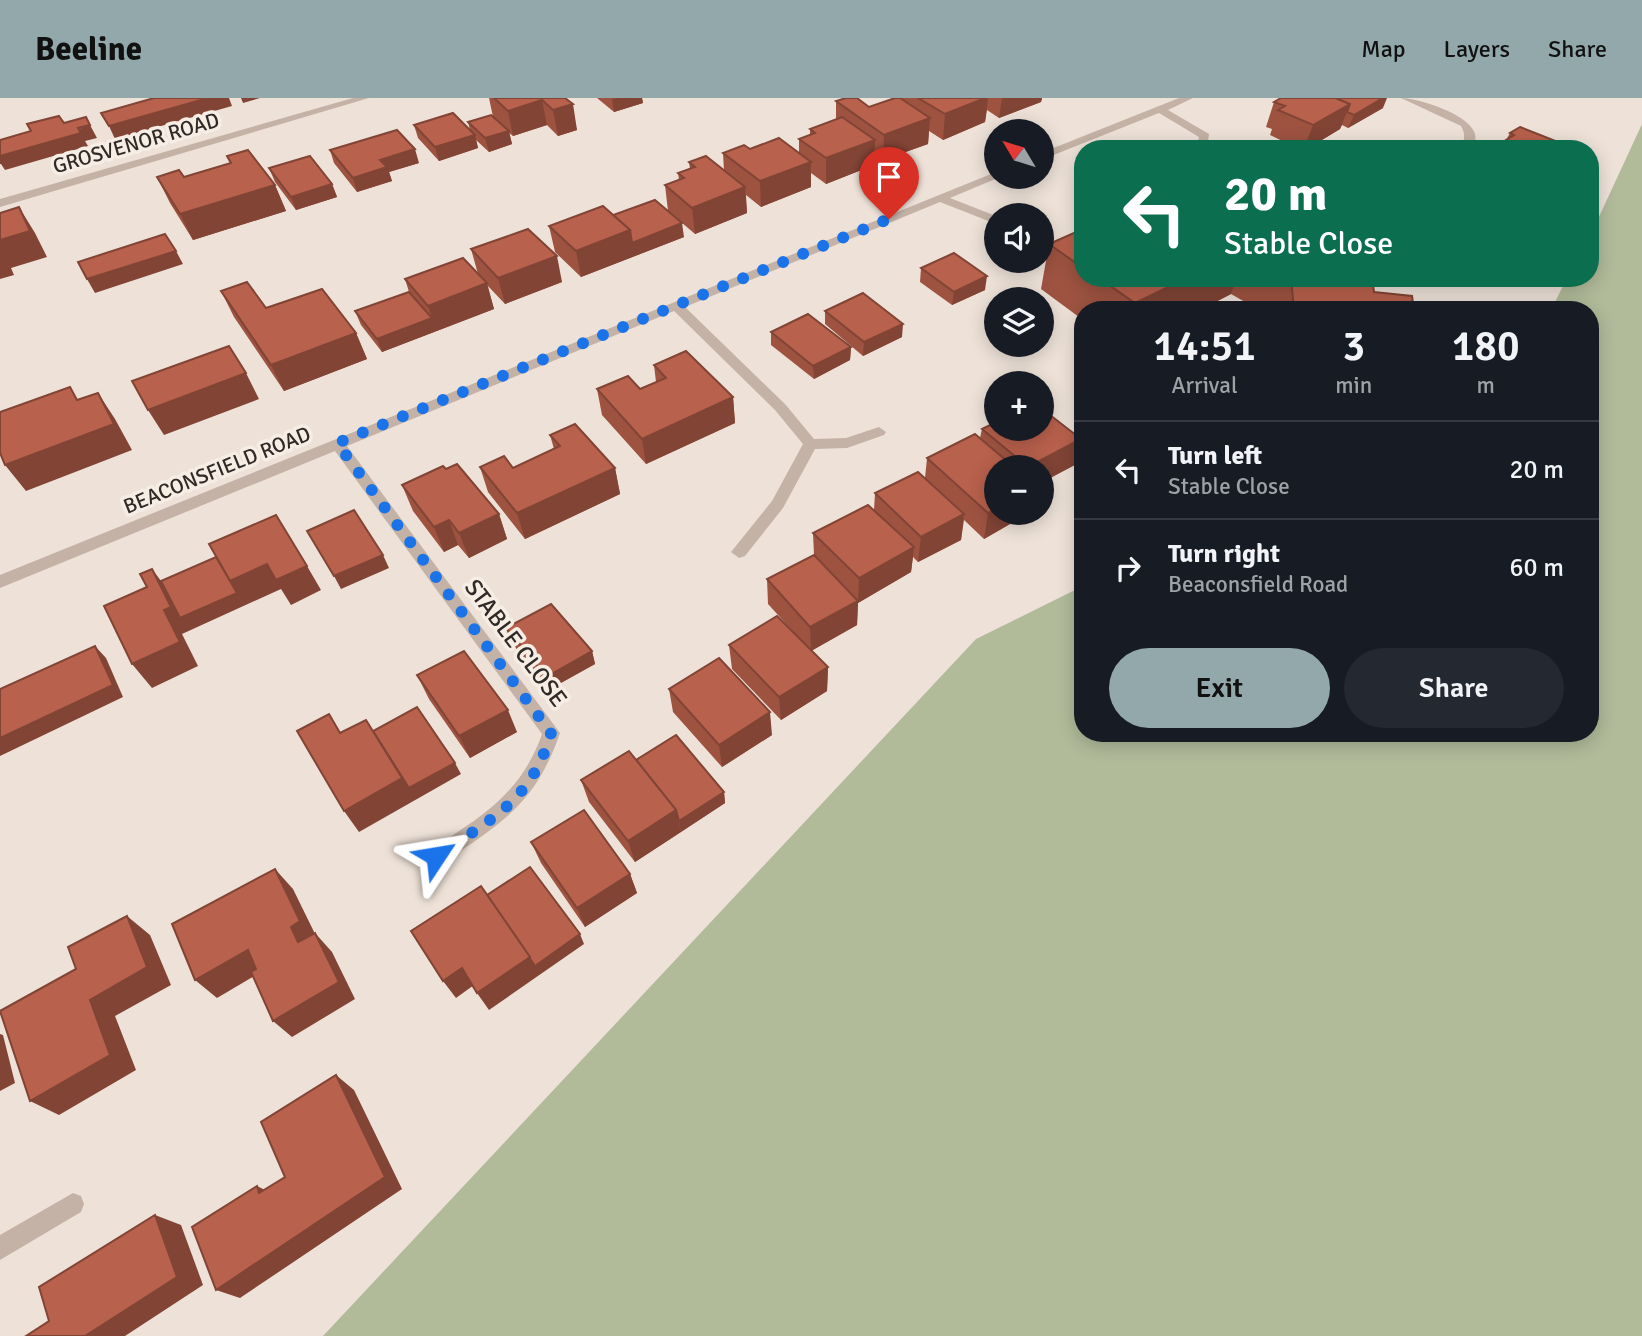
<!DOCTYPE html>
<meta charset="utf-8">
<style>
:root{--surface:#171b24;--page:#242831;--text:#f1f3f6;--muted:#9ea1a6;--line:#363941;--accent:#93a8aa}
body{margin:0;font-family:Signika,sans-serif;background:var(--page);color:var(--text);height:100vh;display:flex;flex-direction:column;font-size:26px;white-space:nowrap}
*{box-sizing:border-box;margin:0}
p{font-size:23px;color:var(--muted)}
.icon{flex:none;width:38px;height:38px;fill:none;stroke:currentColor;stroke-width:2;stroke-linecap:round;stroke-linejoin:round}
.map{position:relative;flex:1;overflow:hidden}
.sheet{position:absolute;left:1074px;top:203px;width:525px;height:441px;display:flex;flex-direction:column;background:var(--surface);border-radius:28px;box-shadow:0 4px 18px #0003}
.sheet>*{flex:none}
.guide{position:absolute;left:1074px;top:42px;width:525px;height:147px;border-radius:28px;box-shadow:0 4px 18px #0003;background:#0b6e4f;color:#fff;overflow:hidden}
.needle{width:46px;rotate:308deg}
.controls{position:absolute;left:984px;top:21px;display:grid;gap:14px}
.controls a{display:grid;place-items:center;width:70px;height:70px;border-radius:50%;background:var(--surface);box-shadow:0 4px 18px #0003;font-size:35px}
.pin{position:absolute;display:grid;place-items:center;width:60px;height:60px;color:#fff;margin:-72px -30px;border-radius:50% 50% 50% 0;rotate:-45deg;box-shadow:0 0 7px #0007}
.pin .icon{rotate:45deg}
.me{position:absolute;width:77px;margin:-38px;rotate:57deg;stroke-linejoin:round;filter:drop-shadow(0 0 5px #0008)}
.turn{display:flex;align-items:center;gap:24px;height:147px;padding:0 35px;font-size:32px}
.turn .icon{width:91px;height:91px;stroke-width:2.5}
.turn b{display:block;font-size:49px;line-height:60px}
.eta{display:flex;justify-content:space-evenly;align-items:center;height:119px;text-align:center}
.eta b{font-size:42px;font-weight:600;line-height:49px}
.primary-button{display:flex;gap:14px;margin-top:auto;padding:14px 35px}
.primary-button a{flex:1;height:80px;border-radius:42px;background:var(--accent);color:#111;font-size:28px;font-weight:600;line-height:80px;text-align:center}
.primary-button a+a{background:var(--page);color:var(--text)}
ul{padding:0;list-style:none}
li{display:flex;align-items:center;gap:21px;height:98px;padding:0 35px;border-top:2px solid var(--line)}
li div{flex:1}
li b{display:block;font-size:26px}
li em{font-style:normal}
header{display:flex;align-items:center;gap:42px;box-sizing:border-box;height:98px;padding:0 35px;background:var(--accent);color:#111}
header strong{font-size:33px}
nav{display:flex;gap:38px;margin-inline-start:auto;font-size:24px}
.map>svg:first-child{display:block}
</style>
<header>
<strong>Beeline</strong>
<nav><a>Map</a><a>Layers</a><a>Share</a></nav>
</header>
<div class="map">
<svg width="1642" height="1238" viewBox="0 0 1642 1238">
<rect width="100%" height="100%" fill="#eee2d8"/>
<path fill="#b1bb9a" d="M1642,26V1238H323L976,541L1083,488V635H1591V212H1551L1567,180H1591V136Z"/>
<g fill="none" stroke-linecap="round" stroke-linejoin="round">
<g fill="#c4b2a6" fill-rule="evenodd">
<path d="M353,0H369L0,109V101Z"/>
<path d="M1179,0H1193L1168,12L1209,36L1207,51H1196L1199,39L1159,15L1041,62V55Z"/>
<path d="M1401,0C1420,0 1495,23 1471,51H1459C1465,43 1466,37 1461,28Z"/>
<path d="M996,74V79H1000L950,100L996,118V126L940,104L685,209L785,306L814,341L846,340L879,329L886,334L884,337L847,350L815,351L783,410L745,458L739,460L731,454L772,403L803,346L775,312L674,213L347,348L560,635C536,705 502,725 444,764L437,767L430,764L427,758L430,752C481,719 521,696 542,636L335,353L0,490V477Z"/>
<path d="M1043,116L1047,117V123L1041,124V117H1038Z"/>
<path d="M73,1095L81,1098L84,1106L81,1114L0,1162V1137Z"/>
</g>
</g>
<g fill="#9e5341">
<path d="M489,0H565L577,32L558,38L547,27L513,38L509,35L512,46L489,54L476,42L478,50L439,63L418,40L414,27L470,32L468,24L493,19Z"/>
<path d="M597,0H642L643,5L614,14Z"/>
<path d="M901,0H1042L1041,4L999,20L987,12L985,24L943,42L929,33L928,46L883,62L874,56V67L826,86L811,75V89L761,109L746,97L747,115L695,136L668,113L665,87L679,82L678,75L690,71L689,64L724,73L723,55L750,51L799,55V41L810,37V31L836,21V3L869,9Z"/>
<path d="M1274,4L1383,10L1348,30L1342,27L1340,31L1307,51H1299L1270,37L1272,31L1266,29Z"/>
<path d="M1510,35L1571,49V51H1501Z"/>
<path d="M330,52L419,65L389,74L392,83L357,94L334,65Z"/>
<path d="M227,58L275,87L286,113L193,142L170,105L157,79H184L230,65Z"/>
<path d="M269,70L332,86L337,99L296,112L275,84Z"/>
<path d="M613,117L684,139L581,179L555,154L549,128Z"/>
<path d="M1083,131V180H1372L1374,194L1414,212H1259L1231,196L1200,212H1083V222L1041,191L1049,146Z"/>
<path d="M471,151L562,184L505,206L487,187L494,211L382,254L361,227L355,213L409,194L405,181L478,176Z"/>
<path d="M921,170L985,192L952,207L920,184Z"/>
<path d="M221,193L266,210L356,235L367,261L284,293L234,219Z"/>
<path d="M825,213L902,239L863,258L825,226Z"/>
<path d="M771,234L851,249L850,262L814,281L771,247Z"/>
<path d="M654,267L733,299L735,325L646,366L602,317L597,291H640L656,284Z"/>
<path d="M982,331L1081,341L1075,367L1041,369H996L1010,426L984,441L964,422L961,442L918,464L913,459L911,474L858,505L857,527L811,553L828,569L827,593L781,622L732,571L729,547L798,539L768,506L767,481L814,457L813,435L874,412L875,395L925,380L927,360L980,340Z"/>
<path d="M550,337L615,370L620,396L525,441L488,394L480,369L513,370L554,351Z"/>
<path d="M446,371L499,416L507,441L469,460L458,447L444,454L413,413L402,387Z"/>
<path d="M506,530L592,553L595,566L550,591L510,543Z"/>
<path d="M417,577L517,634L470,660L429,601Z"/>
<path d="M669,591L772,637L722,669L673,614Z"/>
<path d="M636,662L724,694L725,705L635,764L589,704L581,682Z"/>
<path d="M531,744L630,776L637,795L585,829L541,765Z"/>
</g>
<g fill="#814435">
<path d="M208,0H229L232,8L115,41L109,28Z"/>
<path d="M241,0H260L243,5Z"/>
<path d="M617,0H642L643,5L614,14L612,1Z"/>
<path d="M985,0H988L985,24L943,42L945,16Z"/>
<path d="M1002,0H1042L1041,4L999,20Z"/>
<path d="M1383,0H1387L1383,10L1348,30L1354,17Z"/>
<path d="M542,2L547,27L513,38L508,13Z"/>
<path d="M573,6L577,32L558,38L553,12Z"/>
<path d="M1350,6L1340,31L1307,51H1304L1313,27Z"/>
<path d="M930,20L928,46L883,62L884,37Z"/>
<path d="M90,27L97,40L85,43L88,48L5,72L1,66H0V58Z"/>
<path d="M509,33L512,46L489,54L485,40Z"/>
<path d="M475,37L478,50L439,63L435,49Z"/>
<path d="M875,42L874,67L826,86V60Z"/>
<path d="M415,51L419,65L389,74L392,83L357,94L353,80L380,62Z"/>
<path d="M811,64V89L761,109L760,83Z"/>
<path d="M332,86L337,99L296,112L291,99Z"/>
<path d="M275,87L286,113L193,142L180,116Z"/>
<path d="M745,89L747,115L695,136L692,110Z"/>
<path d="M19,109L35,135L47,159L11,170L14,177L0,181V142Z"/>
<path d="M682,125L684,139L581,179L576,153L630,132Z"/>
<path d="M176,153L183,166L95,195L87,181Z"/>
<path d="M557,158L562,184L505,206L498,180Z"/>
<path d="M987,178L985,192L952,207L954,194Z"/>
<path d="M1187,180H1237L1231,196L1200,212H1134L1135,205Z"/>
<path d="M487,185L494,211L382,254L377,241L432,220L428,208Z"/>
<path d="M903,226L902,239L863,258L864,244Z"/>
<path d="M356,235L367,261L284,293L271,267Z"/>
<path d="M851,249L850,262L814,281L813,268Z"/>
<path d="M246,275L259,301L164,337L148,312Z"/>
<path d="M98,295L115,321L132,352L26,393L5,367Z"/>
<path d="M733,299L735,325L646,366L642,341Z"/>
<path d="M1081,341L1075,367L1041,385V369H1028Z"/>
<path d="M615,370L620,396L525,441L517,415Z"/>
<path d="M996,411V415H1013L1010,426L984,441L988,415Z"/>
<path d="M499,416L507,441L469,460L459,435Z"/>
<path d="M964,416L961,442L918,464L921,439Z"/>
<path d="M449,422L458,447L444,454L434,429Z"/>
<path d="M914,449L911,474L858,505L859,480Z"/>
<path d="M383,457L389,470L341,491L334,478Z"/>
<path d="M267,466L307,468L321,492L291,507L281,491L182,536L198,568L152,590L132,566L164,512L152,471L170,495L230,483Z"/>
<path d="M858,503L857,527L811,553L810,529Z"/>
<path d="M95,548L106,560L123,599L0,658V640Z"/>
<path d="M592,553L595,566L550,591L546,579Z"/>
<path d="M828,569L827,593L781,622L779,599Z"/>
<path d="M508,612L517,634L470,660L459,638Z"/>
<path d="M770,614L772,637L722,669L719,647Z"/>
<path d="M455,665L461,676L359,734L344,713L402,680Z"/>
<path d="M724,694L725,705L681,734L679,723Z"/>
<path d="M676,712L681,734L635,764L628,743Z"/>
<path d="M275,771L293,791L318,842L298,844L291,829Z"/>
<path d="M630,776L637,795L585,829L577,810Z"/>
<path d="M127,818L150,837L171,887L115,918L136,972L59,1017L30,1003L90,902Z"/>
<path d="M315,835L332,854L355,901L292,939L273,923Z"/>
<path d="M580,836L584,846L489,912L477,895L530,859Z"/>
<path d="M248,852L268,870L217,900L195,882Z"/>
<path d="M462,870L474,887L456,900L443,883Z"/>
<path d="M0,936L3,937L15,985L0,993Z"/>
<path d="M336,977L354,992L402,1091L240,1200L216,1192L385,1079Z"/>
<path d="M257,1088L279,1099L259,1095Z"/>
<path d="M155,1117L181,1127L203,1187L125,1238H85Z"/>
</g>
<g fill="#b8614c" stroke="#814435" stroke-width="2">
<path d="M154,0H208L109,28L101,15Z"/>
<path d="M494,0H565L573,6L553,12L542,2L508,13Z"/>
<path d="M846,0H857L869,9L895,0H900L930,20L884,37L836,3Z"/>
<path d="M918,0H985L945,16Z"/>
<path d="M1281,0H1336L1350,6L1313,27L1278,12L1285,8L1274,4Z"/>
<path d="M1336,0H1383L1354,17L1347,14L1350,6Z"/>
<path d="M453,15L475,37L435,49L414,27Z"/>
<path d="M491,17L509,33L485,40L468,24Z"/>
<path d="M59,18L64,25L86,19L90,27L78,30L81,35L0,58V42L31,33L27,26Z"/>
<path d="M842,19L875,42L826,60L799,41L815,35L810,31Z"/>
<path d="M1520,29L1571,49L1569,51H1528L1506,42L1514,37L1510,35Z"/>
<path d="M397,32L415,51L380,62L387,69L353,80L330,52Z"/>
<path d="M779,40L811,64L760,83L723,55L744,47L750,51Z"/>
<path d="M1276,46L1284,51H1265Z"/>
<path d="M1507,47L1516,51H1501Z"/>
<path d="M248,52L275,87L180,116L157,79L179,72L184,79L231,65L227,58Z"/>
<path d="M310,58L332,86L291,99L269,70Z"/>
<path d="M706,58L745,89L692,110L665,87L684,80L678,75L695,69L689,64Z"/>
<path d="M655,102L682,125L632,145L630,132L613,117Z"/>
<path d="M603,108L630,132L576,153L549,128Z"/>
<path d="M19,109L30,133L0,142V115Z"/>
<path d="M528,131L557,158L498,180L471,151Z"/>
<path d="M1083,131V170L1049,146Z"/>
<path d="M165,136L176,153L87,181L78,164Z"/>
<path d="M954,155L987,178L954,194L921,170Z"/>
<path d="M463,160L487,185L428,208L405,181Z"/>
<path d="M1099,180H1187L1135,205Z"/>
<path d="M1291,180H1372L1374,194L1412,198L1414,212H1294Z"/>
<path d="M247,184L266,210L322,191L356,235L271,267L221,193Z"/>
<path d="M409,194L432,220L377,241L355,213Z"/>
<path d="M863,195L903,226L864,244L825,213Z"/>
<path d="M808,216L851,249L813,268L771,234Z"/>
<path d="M229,248L246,275L148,312L132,283Z"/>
<path d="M686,253L733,299L642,341L597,291L628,278L640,291L666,280L654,267Z"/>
<path d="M70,289L77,302L98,295L114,326L5,367L0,355V314Z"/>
<path d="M1041,310L1081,341L1028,369L982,331L996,324V331H1041Z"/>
<path d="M575,326L615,370L517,415L480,369L504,358L513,370L560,348L550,337Z"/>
<path d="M975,336L1014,369H996V411L988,415L927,360Z"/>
<path d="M457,366L499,416L459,435L449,422L434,429L402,387L443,368L446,371Z"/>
<path d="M918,374L964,416L921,439L875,395Z"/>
<path d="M868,407L914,449L859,480L813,435Z"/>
<path d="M354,412L383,457L334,478L307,433Z"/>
<path d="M276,417L307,468L276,482L267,466L230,483L209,446Z"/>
<path d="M814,457L858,503L810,529L767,481Z"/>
<path d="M216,459L237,495L180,520L161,483Z"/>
<path d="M152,471L171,509L164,512L180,544L132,566L104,508L147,489L140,476Z"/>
<path d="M551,506L592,553L546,579L506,530Z"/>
<path d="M777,518L828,569L779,599L729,547Z"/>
<path d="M95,548L113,587L0,640V591Z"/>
<path d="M464,553L508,612L459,638L417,577Z"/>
<path d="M719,560L770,614L719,647L669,591Z"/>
<path d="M417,609L455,665L409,690L373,633Z"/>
<path d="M329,616L340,635L366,622L402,680L344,713L297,633Z"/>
<path d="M676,637L724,694L679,723L676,712L636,662Z"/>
<path d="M629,653L676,712L628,743L581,682Z"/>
<path d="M584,712L630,776L577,810L531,744Z"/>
<path d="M530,769L580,836L535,868L487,797Z"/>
<path d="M275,771L300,823L291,829L298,844L315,835L339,884L273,923L251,874L256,871L248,852L195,882L172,826Z"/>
<path d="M481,788L530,859L477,895L462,870L443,883L411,833Z"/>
<path d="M127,818L147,869L90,902L110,957L30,1003L0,913L76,871L68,849Z"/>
<path d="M336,977L385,1079L216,1192L192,1129L257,1088L259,1095L285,1079L261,1024Z"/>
<path d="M155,1117L177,1179L85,1238H26L49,1223L39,1189Z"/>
</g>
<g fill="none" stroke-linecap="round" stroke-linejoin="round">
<path stroke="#1a73e8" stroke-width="12" stroke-dasharray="0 21.6" d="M436,758C491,722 532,702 551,635L337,345L889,121"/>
</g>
<g text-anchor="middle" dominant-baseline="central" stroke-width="7" stroke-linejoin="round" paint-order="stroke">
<g font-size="21" fill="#312926" stroke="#f6ede4">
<text transform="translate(136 45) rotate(-16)">GROSVENOR ROAD</text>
<text transform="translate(217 372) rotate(-22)">BEACONSFIELD ROAD</text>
</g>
<g font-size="24" fill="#312926" stroke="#f6ede4">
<text transform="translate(516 545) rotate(53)">STABLE CLOSE</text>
</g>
</g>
</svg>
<div class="controls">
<a><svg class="needle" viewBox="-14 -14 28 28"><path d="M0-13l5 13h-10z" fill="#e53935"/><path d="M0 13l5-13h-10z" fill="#9ea1a6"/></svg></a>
<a><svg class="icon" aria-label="sound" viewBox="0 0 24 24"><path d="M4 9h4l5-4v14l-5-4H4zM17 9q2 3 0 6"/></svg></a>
<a><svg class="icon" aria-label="layers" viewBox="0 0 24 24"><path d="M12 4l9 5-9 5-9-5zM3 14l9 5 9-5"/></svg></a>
<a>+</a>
<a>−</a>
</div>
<div class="pin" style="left:889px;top:121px;background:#d93025"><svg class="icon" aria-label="arrive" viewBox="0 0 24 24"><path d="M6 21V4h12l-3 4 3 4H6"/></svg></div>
<svg class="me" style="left:436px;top:758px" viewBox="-20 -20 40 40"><path d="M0-17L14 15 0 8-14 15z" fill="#1a73e8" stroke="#fff" stroke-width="4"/></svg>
<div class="guide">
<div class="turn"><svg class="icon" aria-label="left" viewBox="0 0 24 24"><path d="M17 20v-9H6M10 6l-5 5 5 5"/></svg><div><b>20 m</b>Stable Close</div></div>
</div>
<section class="sheet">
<div class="eta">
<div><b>14:51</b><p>Arrival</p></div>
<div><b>3</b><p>min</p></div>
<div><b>180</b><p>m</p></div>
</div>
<ul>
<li><svg class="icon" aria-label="left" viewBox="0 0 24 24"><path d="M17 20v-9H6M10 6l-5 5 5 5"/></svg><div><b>Turn left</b><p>Stable Close</p></div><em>20 m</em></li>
<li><svg class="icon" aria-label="right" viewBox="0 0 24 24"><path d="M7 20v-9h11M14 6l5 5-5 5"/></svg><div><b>Turn right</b><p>Beaconsfield Road</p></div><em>60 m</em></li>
</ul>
<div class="primary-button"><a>Exit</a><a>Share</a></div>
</section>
</div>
